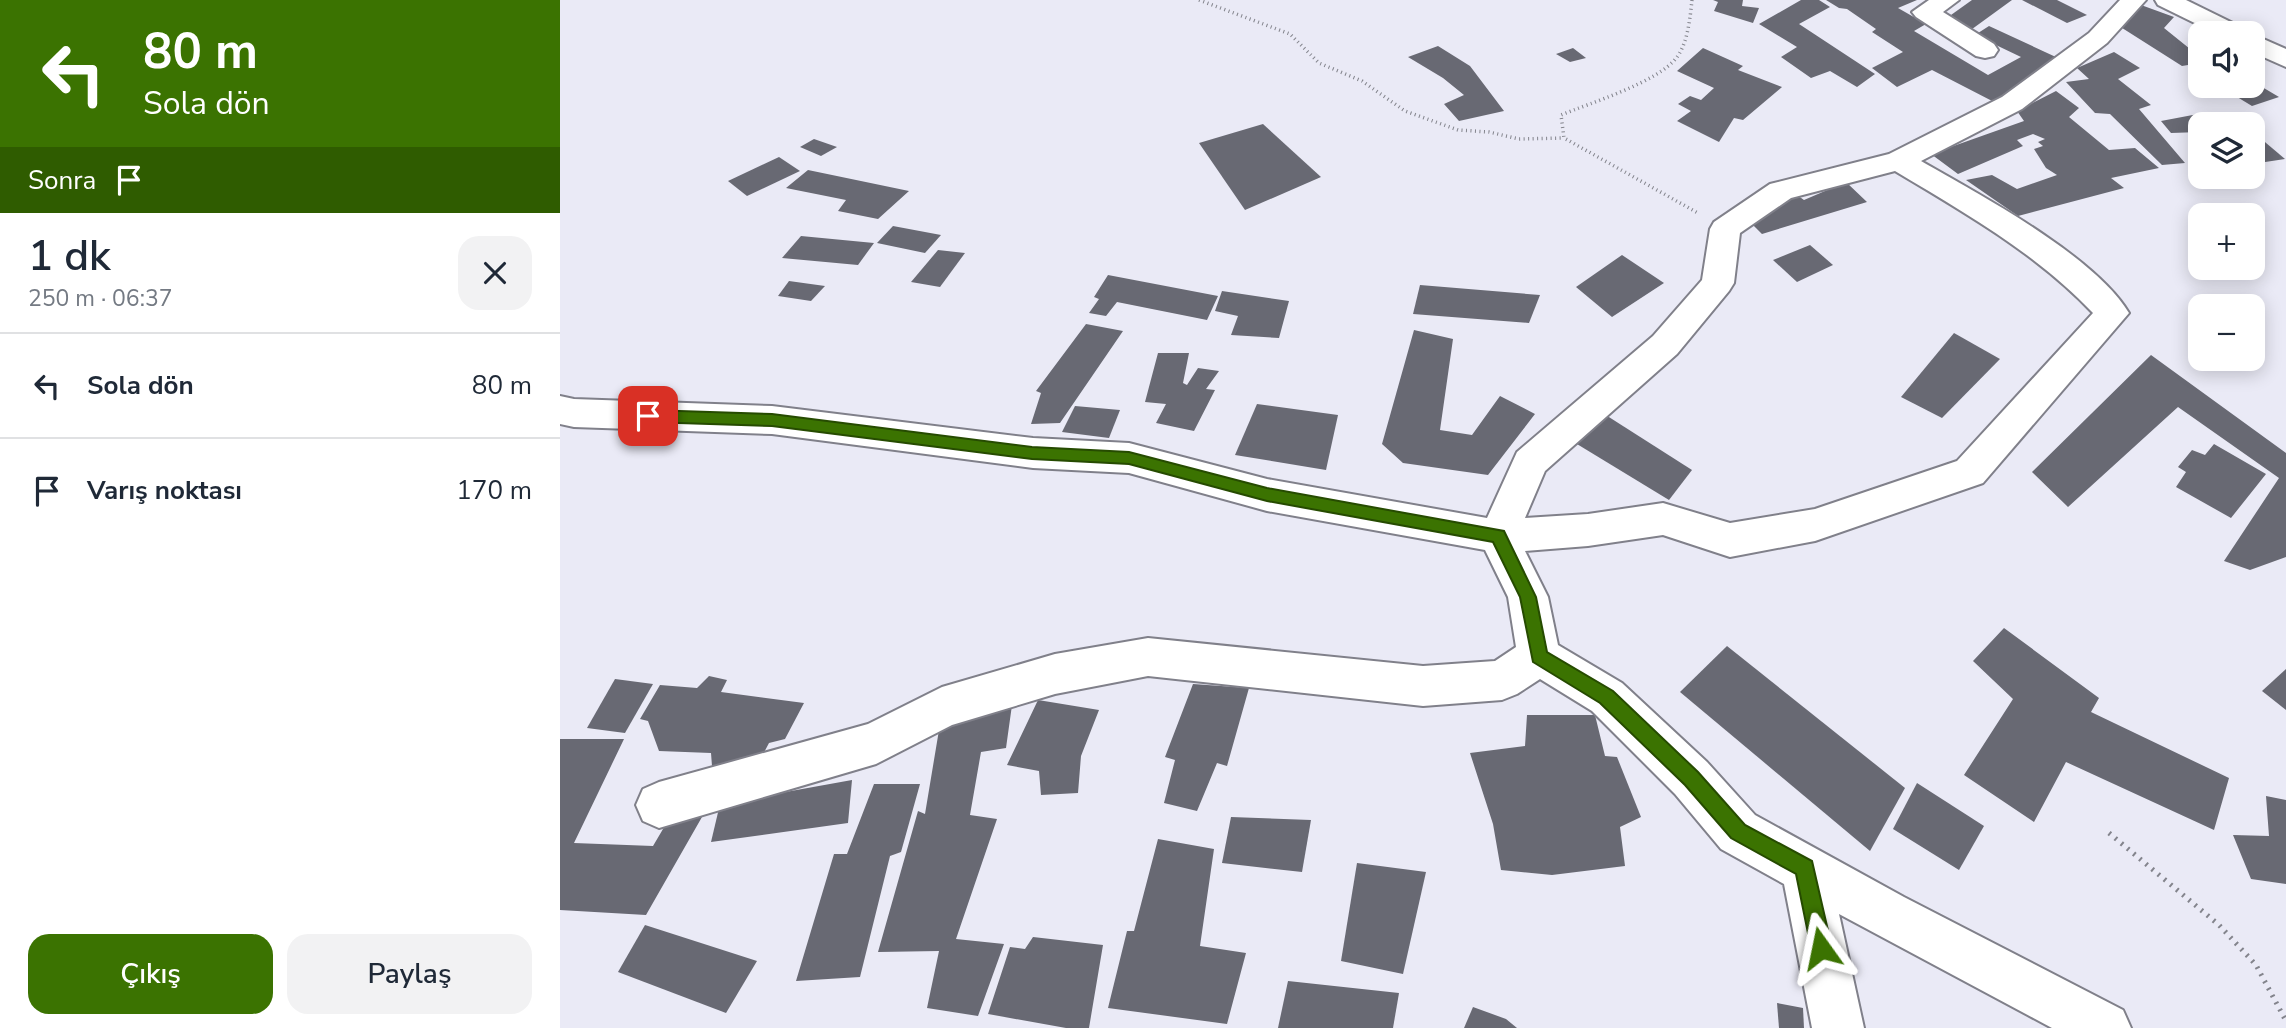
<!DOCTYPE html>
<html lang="tr">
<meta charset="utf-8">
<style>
:root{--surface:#fff;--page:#f2f2f3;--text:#1f2937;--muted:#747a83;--line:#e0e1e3;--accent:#3b7301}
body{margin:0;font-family:"Nunito Sans",sans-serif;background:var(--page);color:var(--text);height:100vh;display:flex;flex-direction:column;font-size:26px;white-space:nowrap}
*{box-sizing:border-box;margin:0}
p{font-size:23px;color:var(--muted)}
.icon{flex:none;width:38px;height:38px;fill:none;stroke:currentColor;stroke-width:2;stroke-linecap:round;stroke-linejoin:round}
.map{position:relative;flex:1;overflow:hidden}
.sheet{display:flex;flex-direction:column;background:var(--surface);width:560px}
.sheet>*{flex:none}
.guide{background:#3b7301;color:#fff;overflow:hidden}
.buttons{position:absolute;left:1628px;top:21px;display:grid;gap:14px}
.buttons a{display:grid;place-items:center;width:77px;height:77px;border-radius:14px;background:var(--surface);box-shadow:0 4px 18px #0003;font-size:35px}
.pin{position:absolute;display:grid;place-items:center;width:60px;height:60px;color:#fff;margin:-30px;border-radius:14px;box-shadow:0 4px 10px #0006}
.me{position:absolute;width:77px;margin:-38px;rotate:348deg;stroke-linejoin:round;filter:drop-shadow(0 0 5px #0008)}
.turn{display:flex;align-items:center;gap:24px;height:147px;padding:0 28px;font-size:32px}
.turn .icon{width:91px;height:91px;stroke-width:2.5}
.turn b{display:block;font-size:49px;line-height:60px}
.then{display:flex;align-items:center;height:66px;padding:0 28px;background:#0003;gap:14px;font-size:26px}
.round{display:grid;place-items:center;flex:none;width:74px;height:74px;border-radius:21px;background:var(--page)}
.overview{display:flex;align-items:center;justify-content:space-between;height:119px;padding:0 28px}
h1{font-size:42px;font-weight:600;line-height:52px}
.primary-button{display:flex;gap:14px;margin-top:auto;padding:14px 28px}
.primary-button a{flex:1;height:80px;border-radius:21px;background:var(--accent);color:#fff;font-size:28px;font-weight:600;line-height:80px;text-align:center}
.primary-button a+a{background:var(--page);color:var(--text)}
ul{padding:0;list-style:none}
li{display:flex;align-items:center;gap:21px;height:105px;padding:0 28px;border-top:2px solid var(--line)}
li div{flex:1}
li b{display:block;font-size:26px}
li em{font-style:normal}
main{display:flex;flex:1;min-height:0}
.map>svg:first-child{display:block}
</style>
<main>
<section class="sheet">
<div class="guide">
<div class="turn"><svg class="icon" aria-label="left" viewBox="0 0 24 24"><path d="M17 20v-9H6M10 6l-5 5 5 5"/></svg><div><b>80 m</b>Sola dön</div></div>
<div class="then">Sonra<svg class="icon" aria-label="arrive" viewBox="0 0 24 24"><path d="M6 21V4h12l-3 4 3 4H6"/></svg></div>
</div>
<div class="overview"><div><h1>1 dk</h1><p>250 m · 06:37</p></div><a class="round"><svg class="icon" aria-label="close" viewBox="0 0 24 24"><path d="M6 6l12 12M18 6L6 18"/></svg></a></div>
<ul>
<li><svg class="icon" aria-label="left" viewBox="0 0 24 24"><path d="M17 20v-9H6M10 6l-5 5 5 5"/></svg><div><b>Sola dön</b></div><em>80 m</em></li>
<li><svg class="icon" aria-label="arrive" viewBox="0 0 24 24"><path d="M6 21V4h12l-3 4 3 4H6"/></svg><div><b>Varış noktası</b></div><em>170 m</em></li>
</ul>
<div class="primary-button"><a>Çıkış</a><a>Paylaş</a></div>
</section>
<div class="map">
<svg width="1726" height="1028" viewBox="0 0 1726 1028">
<rect width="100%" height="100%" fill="#eaeaf6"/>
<g fill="#686973">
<path d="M1153,0H1183L1182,6L1199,8L1193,23L1154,11L1158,2Z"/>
<path d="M1241,0H1259L1270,7L1239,24L1315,74L1297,87L1270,71L1251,78L1221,57L1237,47L1199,24Z"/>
<path d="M1266,0H1357L1338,8L1366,24L1354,31L1428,75L1461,57L1415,35L1429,26L1498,58L1436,103L1372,70L1337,87L1312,68L1343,52L1312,32L1316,29L1287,9L1279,8Z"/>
<path d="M1412,0H1452L1408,32L1384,20Z"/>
<path d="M1462,0H1497L1527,15L1507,23Z"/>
<path d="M1581,5L1614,17L1604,28L1640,57V63L1622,66L1559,26Z"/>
<path d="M878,46L910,66L944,111L899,121L884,104L904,95L883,78L848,57Z"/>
<path d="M1013,48L1026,58L1010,62L996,54Z"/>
<path d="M1143,48L1183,66L1178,70L1222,87L1183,120L1174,118L1159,142L1117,121L1131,111L1118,104L1130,96L1141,100L1154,88L1117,71Z"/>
<path d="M1554,52L1580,68L1558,79L1591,105L1579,109L1625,163L1602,165L1550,114L1535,113L1506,82L1529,79L1517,68Z"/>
<path d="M1692,81L1719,97L1692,106L1659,86H1692Z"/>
<path d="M1496,91L1519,108L1509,117L1549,150L1575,148L1599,168L1551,178L1564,188L1458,216L1406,180L1432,175L1457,189L1497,175L1486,168L1474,149L1483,146L1478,142L1485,139L1473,134L1457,140L1463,146L1398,174L1371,154L1464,121L1457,111Z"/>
<path d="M1638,114L1646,124H1640V132L1611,133L1601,121Z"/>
<path d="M703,124L761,177L685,210L639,143Z"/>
<path d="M1699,137L1725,159L1692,164V138Z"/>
<path d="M254,139L277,147L261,156L240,147Z"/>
<path d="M219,157L240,171L187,196L168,181Z"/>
<path d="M248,170L349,191L318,219L278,211L286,200L226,188Z"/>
<path d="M1286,182L1307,202L1202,234L1190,222L1234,193L1244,200Z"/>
<path d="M333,226L381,235L365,253L317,243Z"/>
<path d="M241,236L314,243L298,265L222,258Z"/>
<path d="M1250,245L1273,265L1237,282L1213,260Z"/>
<path d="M378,250L405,253L380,287L351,282Z"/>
<path d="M1062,255L1104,283L1052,317L1016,287Z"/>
<path d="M548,275L658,296L647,320L557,302L546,316L529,313L539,299L534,297Z"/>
<path d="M229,281L265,286L251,301L218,296Z"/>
<path d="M860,285L980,295L969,323L853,314Z"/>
<path d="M662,291L729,301L719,338L671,335L678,316L655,311Z"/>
<path d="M526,324L563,331L500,423L471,424L481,393L476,391Z"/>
<path d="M854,330L893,339L880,430L912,435L940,396L975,414L928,475L843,463L822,444Z"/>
<path d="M1394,333L1440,359L1382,418L1341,397Z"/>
<path d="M598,353H629L623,383L627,385L638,368L659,371L646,389L655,390L634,431L596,423L606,404L585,402Z"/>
<path d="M1591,355L1726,453V557L1690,570L1664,561L1719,478L1618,407L1508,507L1472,472Z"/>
<path d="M697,404L778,415L766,470L675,455Z"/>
<path d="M515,406L560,410L549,438L502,432Z"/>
<path d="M1041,412L1132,470L1109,500L1012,441Z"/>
<path d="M1654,444L1706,474L1671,518L1616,487L1626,472L1618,467L1632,450L1645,455Z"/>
<path d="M1444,628L1539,698L1531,712L1669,778L1654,830L1506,762L1474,822L1404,775L1453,699L1413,661Z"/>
<path d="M1167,646L1345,788L1310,851L1120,692Z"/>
<path d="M1726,669V710L1702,691Z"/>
<path d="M149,676L167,680L161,692L244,703L225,739L209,743L193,773L152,766L151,753L99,751L88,721L80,719L100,685L137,688Z"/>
<path d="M55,679L93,684L65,733L27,728Z"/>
<path d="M633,684L689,688L667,766L657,763L637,811L604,803L615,760L605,757Z"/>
<path d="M478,700L539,710L521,756L518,793L481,795L479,771L447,765Z"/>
<path d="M452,705L446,748L421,752L410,815L437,819L396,939L444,944L418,1016L367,1008L379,951L318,952L358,811L365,814L381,718Z"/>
<path d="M967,715H1035L1045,756L1057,757L1081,817L1060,827L1065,866L992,875L941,870L933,824L910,753L965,746Z"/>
<path d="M0,739H64L14,843L93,846L116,807L146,810L86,915L0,910Z"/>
<path d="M292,780L288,823L151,842L160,804Z"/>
<path d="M1357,783L1424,826L1399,870L1333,829Z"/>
<path d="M314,784H360L341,852L330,856L300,977L236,981L274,854H287Z"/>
<path d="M1706,796L1726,800V884L1691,879L1673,835L1709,836Z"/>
<path d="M671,817L751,820L742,872L662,863Z"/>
<path d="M598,839L654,849L640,946L686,953L667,1024L548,1008L567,931H574Z"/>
<path d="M797,863L866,872L843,974L781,961Z"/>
<path d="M85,925L197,961L166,1013L58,972Z"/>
<path d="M473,937L543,945L529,1028H506L428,1014L450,947L465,949Z"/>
<path d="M728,981L839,993L833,1028H718Z"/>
<path d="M1217,1003L1243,1008L1244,1028H1219Z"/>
<path d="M913,1007L946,1019L957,1028H904Z"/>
</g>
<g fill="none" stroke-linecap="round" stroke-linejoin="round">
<g stroke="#80808a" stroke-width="4">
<g id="minor">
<path d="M1369,0H1399L1383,12L1434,44L1438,50L1434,56L1425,58L1416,56L1356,17L1352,12Z"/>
<path d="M1560,0H1586L1547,43L1462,109L1361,161C1419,194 1535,256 1569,313L1423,483L1255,541L1170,557L1103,535L1028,546L965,551L988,597L998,645L1062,683L1147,762L1195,815L1344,897L1563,1010L1571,1028H1492L1279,914L1304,1028H1252L1224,884L1161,849L1115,794L1032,711L980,679L957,694L942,700L863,706L588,676L495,694L392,725L316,764L99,828L83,821L76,805L83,789L99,782L308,724L382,687L495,654L588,638L863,666L935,661L956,647L948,597L925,550L707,511L569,473L473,468L212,434L14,427L0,424V396L14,399L212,406L473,438L569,443L707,479L927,518L957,452L1093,336L1142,280L1150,229L1154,222L1210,184L1329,154L1442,97L1529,33ZM1335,171C1405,213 1476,253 1533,313L1397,461L1255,509L1170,523L1103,503L1028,514L965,518L985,471L1117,354L1169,291L1174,283L1180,233L1231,198Z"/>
<path d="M1595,0H1626L1683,28L1687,33H1655L1598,5Z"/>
<path d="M1692,34L1726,49V67L1692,52Z"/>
</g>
</g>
<g stroke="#83848c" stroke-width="3.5" stroke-dasharray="1 3.5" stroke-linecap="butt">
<path d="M639,0L730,34L759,63L802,81L845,111L898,130L929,132L959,139L1004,138"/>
<path d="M1132,0C1130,18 1128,42 1117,57C1099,82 1030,103 1001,115L1004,138L1138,213"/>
</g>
<path stroke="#83848c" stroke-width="5" stroke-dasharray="2 6" stroke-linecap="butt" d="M1549,833L1659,925L1696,965L1726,1021"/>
<use href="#minor" fill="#fff" fill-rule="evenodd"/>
</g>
<path fill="#3b7301" stroke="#264b01" stroke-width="2" d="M88,410L212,414L472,447L569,452L707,488L944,531L976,597L987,652L1053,691L1138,772L1185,825L1252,861L1272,948L1269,955L1261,959L1254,955L1251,948L1236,874L1171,838L1125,785L1040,703L973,662L960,597L933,542L707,501L569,464L472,459L212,426L88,422L81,416Z"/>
</svg>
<div class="buttons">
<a><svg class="icon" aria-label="sound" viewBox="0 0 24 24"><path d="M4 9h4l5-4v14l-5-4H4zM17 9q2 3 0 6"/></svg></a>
<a><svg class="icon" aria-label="layers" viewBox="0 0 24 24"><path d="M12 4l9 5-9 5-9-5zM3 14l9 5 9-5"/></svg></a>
<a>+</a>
<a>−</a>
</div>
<div class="pin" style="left:88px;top:416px;background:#d93025"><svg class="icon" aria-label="arrive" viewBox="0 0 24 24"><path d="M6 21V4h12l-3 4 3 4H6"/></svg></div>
<svg class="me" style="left:1261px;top:948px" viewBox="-20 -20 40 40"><path d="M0-17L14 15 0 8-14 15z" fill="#3b7301" stroke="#fff" stroke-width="4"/></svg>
</div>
</main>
